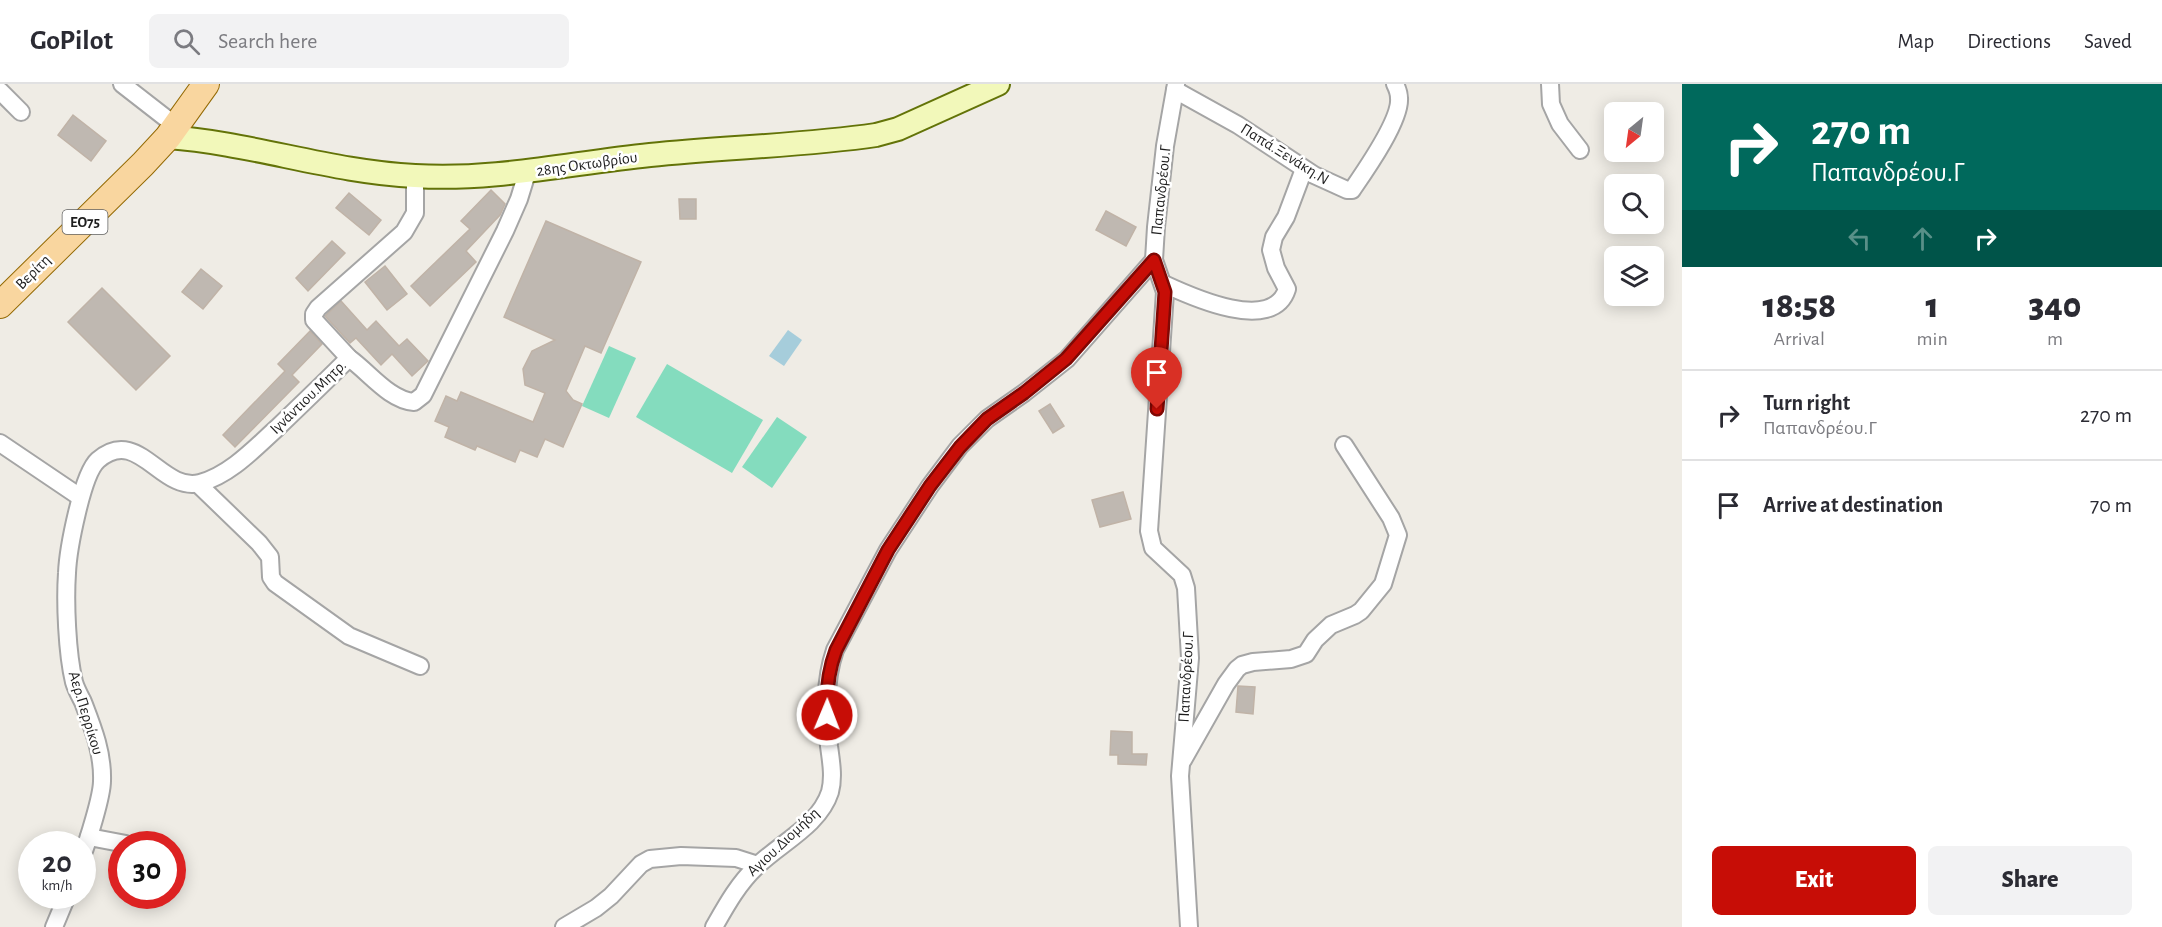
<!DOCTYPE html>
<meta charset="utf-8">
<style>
:root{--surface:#fff;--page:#f2f2f3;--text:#2b2b33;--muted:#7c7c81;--line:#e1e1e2;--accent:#c70d06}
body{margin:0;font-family:"Alegreya Sans",sans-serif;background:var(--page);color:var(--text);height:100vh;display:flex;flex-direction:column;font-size:22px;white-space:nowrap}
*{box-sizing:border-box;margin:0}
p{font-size:20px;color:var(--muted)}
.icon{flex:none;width:33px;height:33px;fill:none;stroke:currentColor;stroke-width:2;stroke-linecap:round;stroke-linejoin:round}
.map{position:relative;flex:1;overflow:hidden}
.panel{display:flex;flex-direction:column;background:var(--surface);width:480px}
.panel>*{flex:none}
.guide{background:#00695c;color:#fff;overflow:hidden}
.needle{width:39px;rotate:209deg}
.controls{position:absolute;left:1604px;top:18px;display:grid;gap:12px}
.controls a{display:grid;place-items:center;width:60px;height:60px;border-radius:9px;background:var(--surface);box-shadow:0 3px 15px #0003;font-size:30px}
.speed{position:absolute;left:18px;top:747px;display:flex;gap:12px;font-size:30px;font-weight:700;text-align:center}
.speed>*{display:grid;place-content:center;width:78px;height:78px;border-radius:50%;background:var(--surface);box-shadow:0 3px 15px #0003;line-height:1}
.speed small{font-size:15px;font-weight:400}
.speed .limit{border:9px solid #d22;background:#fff;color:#111}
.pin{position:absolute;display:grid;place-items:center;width:51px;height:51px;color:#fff;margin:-62px -26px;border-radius:50% 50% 50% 0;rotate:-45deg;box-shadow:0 0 6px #0007}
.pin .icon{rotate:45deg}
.me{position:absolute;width:66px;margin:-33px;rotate:1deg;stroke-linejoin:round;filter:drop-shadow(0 0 4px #0008)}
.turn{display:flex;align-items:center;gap:21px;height:126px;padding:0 30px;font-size:27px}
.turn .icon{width:78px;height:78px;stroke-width:2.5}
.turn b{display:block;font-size:42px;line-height:51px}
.lanes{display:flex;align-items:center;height:57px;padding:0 30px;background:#0003;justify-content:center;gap:30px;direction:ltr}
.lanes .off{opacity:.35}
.eta{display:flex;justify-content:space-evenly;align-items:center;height:102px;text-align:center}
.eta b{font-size:36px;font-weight:800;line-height:42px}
.button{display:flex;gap:12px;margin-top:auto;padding:12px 30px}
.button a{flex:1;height:69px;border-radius:9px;background:var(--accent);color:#fff;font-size:24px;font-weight:800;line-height:69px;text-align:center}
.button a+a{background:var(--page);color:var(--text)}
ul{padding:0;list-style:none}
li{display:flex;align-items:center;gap:18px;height:90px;padding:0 30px;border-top:2px solid var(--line)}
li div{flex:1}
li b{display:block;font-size:22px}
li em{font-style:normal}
header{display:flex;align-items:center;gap:36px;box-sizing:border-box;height:84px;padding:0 30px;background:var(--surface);border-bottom:2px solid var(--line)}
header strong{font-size:28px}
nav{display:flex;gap:33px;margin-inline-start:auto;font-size:21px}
.search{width:420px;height:54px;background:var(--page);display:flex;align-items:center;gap:15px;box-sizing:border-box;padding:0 21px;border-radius:9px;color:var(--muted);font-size:22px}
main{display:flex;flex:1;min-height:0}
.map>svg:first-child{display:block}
</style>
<header>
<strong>GoPilot</strong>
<div class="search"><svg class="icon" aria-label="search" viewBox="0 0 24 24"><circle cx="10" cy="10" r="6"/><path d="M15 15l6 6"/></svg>Search here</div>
<nav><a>Map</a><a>Directions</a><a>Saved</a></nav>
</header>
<main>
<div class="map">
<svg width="1682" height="843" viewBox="0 0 1682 843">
<rect width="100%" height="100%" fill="#efece5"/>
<g fill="#84dcbe">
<path d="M609,262L636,274L609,334L582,322Z"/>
<path d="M667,280L763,336L732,389L636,333Z"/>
<path d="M777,333L807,353L772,404L742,383Z"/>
</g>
<path fill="#a6cddb" d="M788,246L802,256L784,282L769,272Z"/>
<g fill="#bfb8b1" stroke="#c0b3a7" stroke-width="1.5">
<path d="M73,31L106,57L91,77L58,51Z"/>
<path d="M491,106L505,120L500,131L466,167L476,178L430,222L411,202L470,145L461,137Z"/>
<path d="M349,109L381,136L369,151L336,124Z"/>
<path d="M679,115H696V135H680Z"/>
<path d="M1106,127L1136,143L1126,162L1096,146Z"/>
<path d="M546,137L641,178L601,269L585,262L566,307L573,316L582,320L563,363L545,355L537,373L520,366L515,378L477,362L475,366L445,353L449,343L435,337L446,312L457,317L461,308L533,338L545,309L525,301L523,285L532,267L555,256L504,233Z"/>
<path d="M332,157L345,169L308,207L296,194Z"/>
<path d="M385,182L407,210L387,226L365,198Z"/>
<path d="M201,185L222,202L203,225L182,208Z"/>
<path d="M102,204L170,272L136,306L68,238Z"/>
<path d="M341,217L367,246L376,237L399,262L407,255L428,277L412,292L392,270L381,281L356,254L350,259L325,232Z"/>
<path d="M310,247L322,260L292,291L299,298L235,363L223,351L285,287L278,280Z"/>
<path d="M1050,320L1064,342L1053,349L1039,327Z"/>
<path d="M1123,408L1131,435L1100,443L1092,416Z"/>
<path d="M1238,602L1255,603L1253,630L1236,628Z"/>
<path d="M803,621L816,623L817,638L800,634Z"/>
<path d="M1111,647L1132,648V670H1147L1146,681L1118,680V671H1110Z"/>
</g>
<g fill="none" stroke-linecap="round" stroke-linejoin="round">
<g stroke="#a5a5a5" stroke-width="20">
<g id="minor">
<path d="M122,0L176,42"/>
<path d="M1176,0L1165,62L1156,143L1154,176L1165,208L1149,447L1153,464L1182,491L1186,504L1190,574L1180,692L1189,843"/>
<path d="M1550,0L1551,20L1560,40L1580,66"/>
<path d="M1175,6L1238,41L1314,91L1347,106H1352C1365,87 1401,36 1399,14C1399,9 1397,4 1395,0"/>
<path d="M0,7L21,28"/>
<path d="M1164,200C1192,213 1273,250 1287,205L1276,184L1271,166L1274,153L1286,133L1304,85"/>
<path d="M349,274C369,288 389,316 414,318L423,311L505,147L519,115L527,89"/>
<path d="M0,359L80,413"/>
<path d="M198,400L259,459L270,473L271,493L275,499L349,552L420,582"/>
<path d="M1183,676L1226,600L1237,585L1242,581L1253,578L1291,575L1306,570L1315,556L1331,541L1355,531L1361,527L1383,500L1398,451L1391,434L1344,361"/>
<path d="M89,753L126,760"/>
<path d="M82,772C88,757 102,712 102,697C103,669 93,644 83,618C80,612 76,605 74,598C67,569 65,518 67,489C68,466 82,390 98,376C138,341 161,409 200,399C230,391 255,364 277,344C301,321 325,298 349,274L314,236V230L318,224L404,148L415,129V92"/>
<path d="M54,843L67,812"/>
<path d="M564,843L596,824L611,812L641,780L650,775L681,772L736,774L758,781"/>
<path d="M714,843C726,822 738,800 756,783C780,759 819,742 830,708C834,693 831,677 829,662C826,629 824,598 835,566L888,466L930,402L960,362L987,335L1024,309L1067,275L1154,176"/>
</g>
</g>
<g stroke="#637308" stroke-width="26">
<path id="secondary" d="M168,53C251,59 331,88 415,92C494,97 571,79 650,71C725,63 801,62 876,51L898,45L998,0"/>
</g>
<g stroke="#946a04" stroke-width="28">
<path id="primary" d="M0,221L143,80L168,53L206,0"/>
</g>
<use href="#minor" stroke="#fff" stroke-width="16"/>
<use href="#secondary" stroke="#f2f8ba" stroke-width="22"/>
<use href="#primary" stroke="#f9d69f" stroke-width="26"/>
</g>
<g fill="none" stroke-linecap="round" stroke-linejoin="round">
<g stroke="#810804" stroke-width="15">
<path id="route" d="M827,631C826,609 828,587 836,566L888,466L930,402L960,363L987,335L1024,309L1066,275L1154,176L1165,208L1157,325"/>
</g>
<use href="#route" stroke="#c70d06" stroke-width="10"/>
</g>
<g text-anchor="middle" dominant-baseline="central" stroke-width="5" stroke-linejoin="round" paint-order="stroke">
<rect fill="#fff" stroke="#626262" stroke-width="1.5" x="62.5" y="126" width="45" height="24" rx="4.5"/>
<g font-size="15" font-weight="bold" fill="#1e1e1e">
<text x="85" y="138">ΕΟ75</text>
</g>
<g font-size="16" fill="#1e1e1e" stroke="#fff">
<text transform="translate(1285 70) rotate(32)">Παπά.Ξενάκη.Ν</text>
<text transform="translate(587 80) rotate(-8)">28ης Οκτωβρίου</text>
<text transform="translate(1161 106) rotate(-84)">Παπανδρέου.Γ</text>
<text transform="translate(33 188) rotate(-45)">Βερίτη</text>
<text transform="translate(308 313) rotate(-44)">Ιγνάντιου.Μητρ.</text>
<text transform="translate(1186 593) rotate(-87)">Παπανδρέου.Γ</text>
<text transform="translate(86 629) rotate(73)">Αερ.Περρίκου</text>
<text transform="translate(783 758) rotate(-43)">Αγιου.Διομήδη</text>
</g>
</g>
</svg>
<div class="controls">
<a><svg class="needle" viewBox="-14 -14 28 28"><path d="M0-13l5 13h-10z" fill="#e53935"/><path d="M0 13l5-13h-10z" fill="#7c7c81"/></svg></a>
<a><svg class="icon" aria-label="search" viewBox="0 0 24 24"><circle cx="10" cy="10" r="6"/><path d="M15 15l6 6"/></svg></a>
<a><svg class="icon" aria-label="layers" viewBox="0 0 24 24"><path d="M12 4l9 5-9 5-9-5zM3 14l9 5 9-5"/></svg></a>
</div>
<div class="speed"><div>20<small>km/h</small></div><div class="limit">30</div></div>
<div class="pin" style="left:1157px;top:325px;background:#d93025"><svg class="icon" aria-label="arrive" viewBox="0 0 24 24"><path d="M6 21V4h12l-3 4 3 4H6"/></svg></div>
<svg class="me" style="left:827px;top:631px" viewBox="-20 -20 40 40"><circle r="17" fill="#c70d06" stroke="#fff" stroke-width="3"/><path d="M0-11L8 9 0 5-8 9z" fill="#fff"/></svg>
</div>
<section class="panel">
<div class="guide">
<div class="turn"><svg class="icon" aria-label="right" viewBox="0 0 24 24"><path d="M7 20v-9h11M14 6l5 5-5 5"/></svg><div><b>270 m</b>Παπανδρέου.Γ</div></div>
<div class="lanes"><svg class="icon off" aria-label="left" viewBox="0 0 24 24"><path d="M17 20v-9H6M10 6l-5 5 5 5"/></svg><svg class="icon off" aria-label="ahead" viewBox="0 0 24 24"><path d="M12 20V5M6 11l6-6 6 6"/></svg><svg class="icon" aria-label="right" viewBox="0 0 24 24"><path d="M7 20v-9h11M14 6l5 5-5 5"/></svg></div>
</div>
<div class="eta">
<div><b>18:58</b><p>Arrival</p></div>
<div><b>1</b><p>min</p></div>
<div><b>340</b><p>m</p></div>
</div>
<ul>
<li><svg class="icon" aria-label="right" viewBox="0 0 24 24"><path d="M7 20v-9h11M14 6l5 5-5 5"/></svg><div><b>Turn right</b><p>Παπανδρέου.Γ</p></div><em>270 m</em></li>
<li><svg class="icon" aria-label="arrive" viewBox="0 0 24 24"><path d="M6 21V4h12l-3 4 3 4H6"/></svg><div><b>Arrive at destination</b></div><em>70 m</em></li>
</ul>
<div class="button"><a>Exit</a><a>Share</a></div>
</section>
</main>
